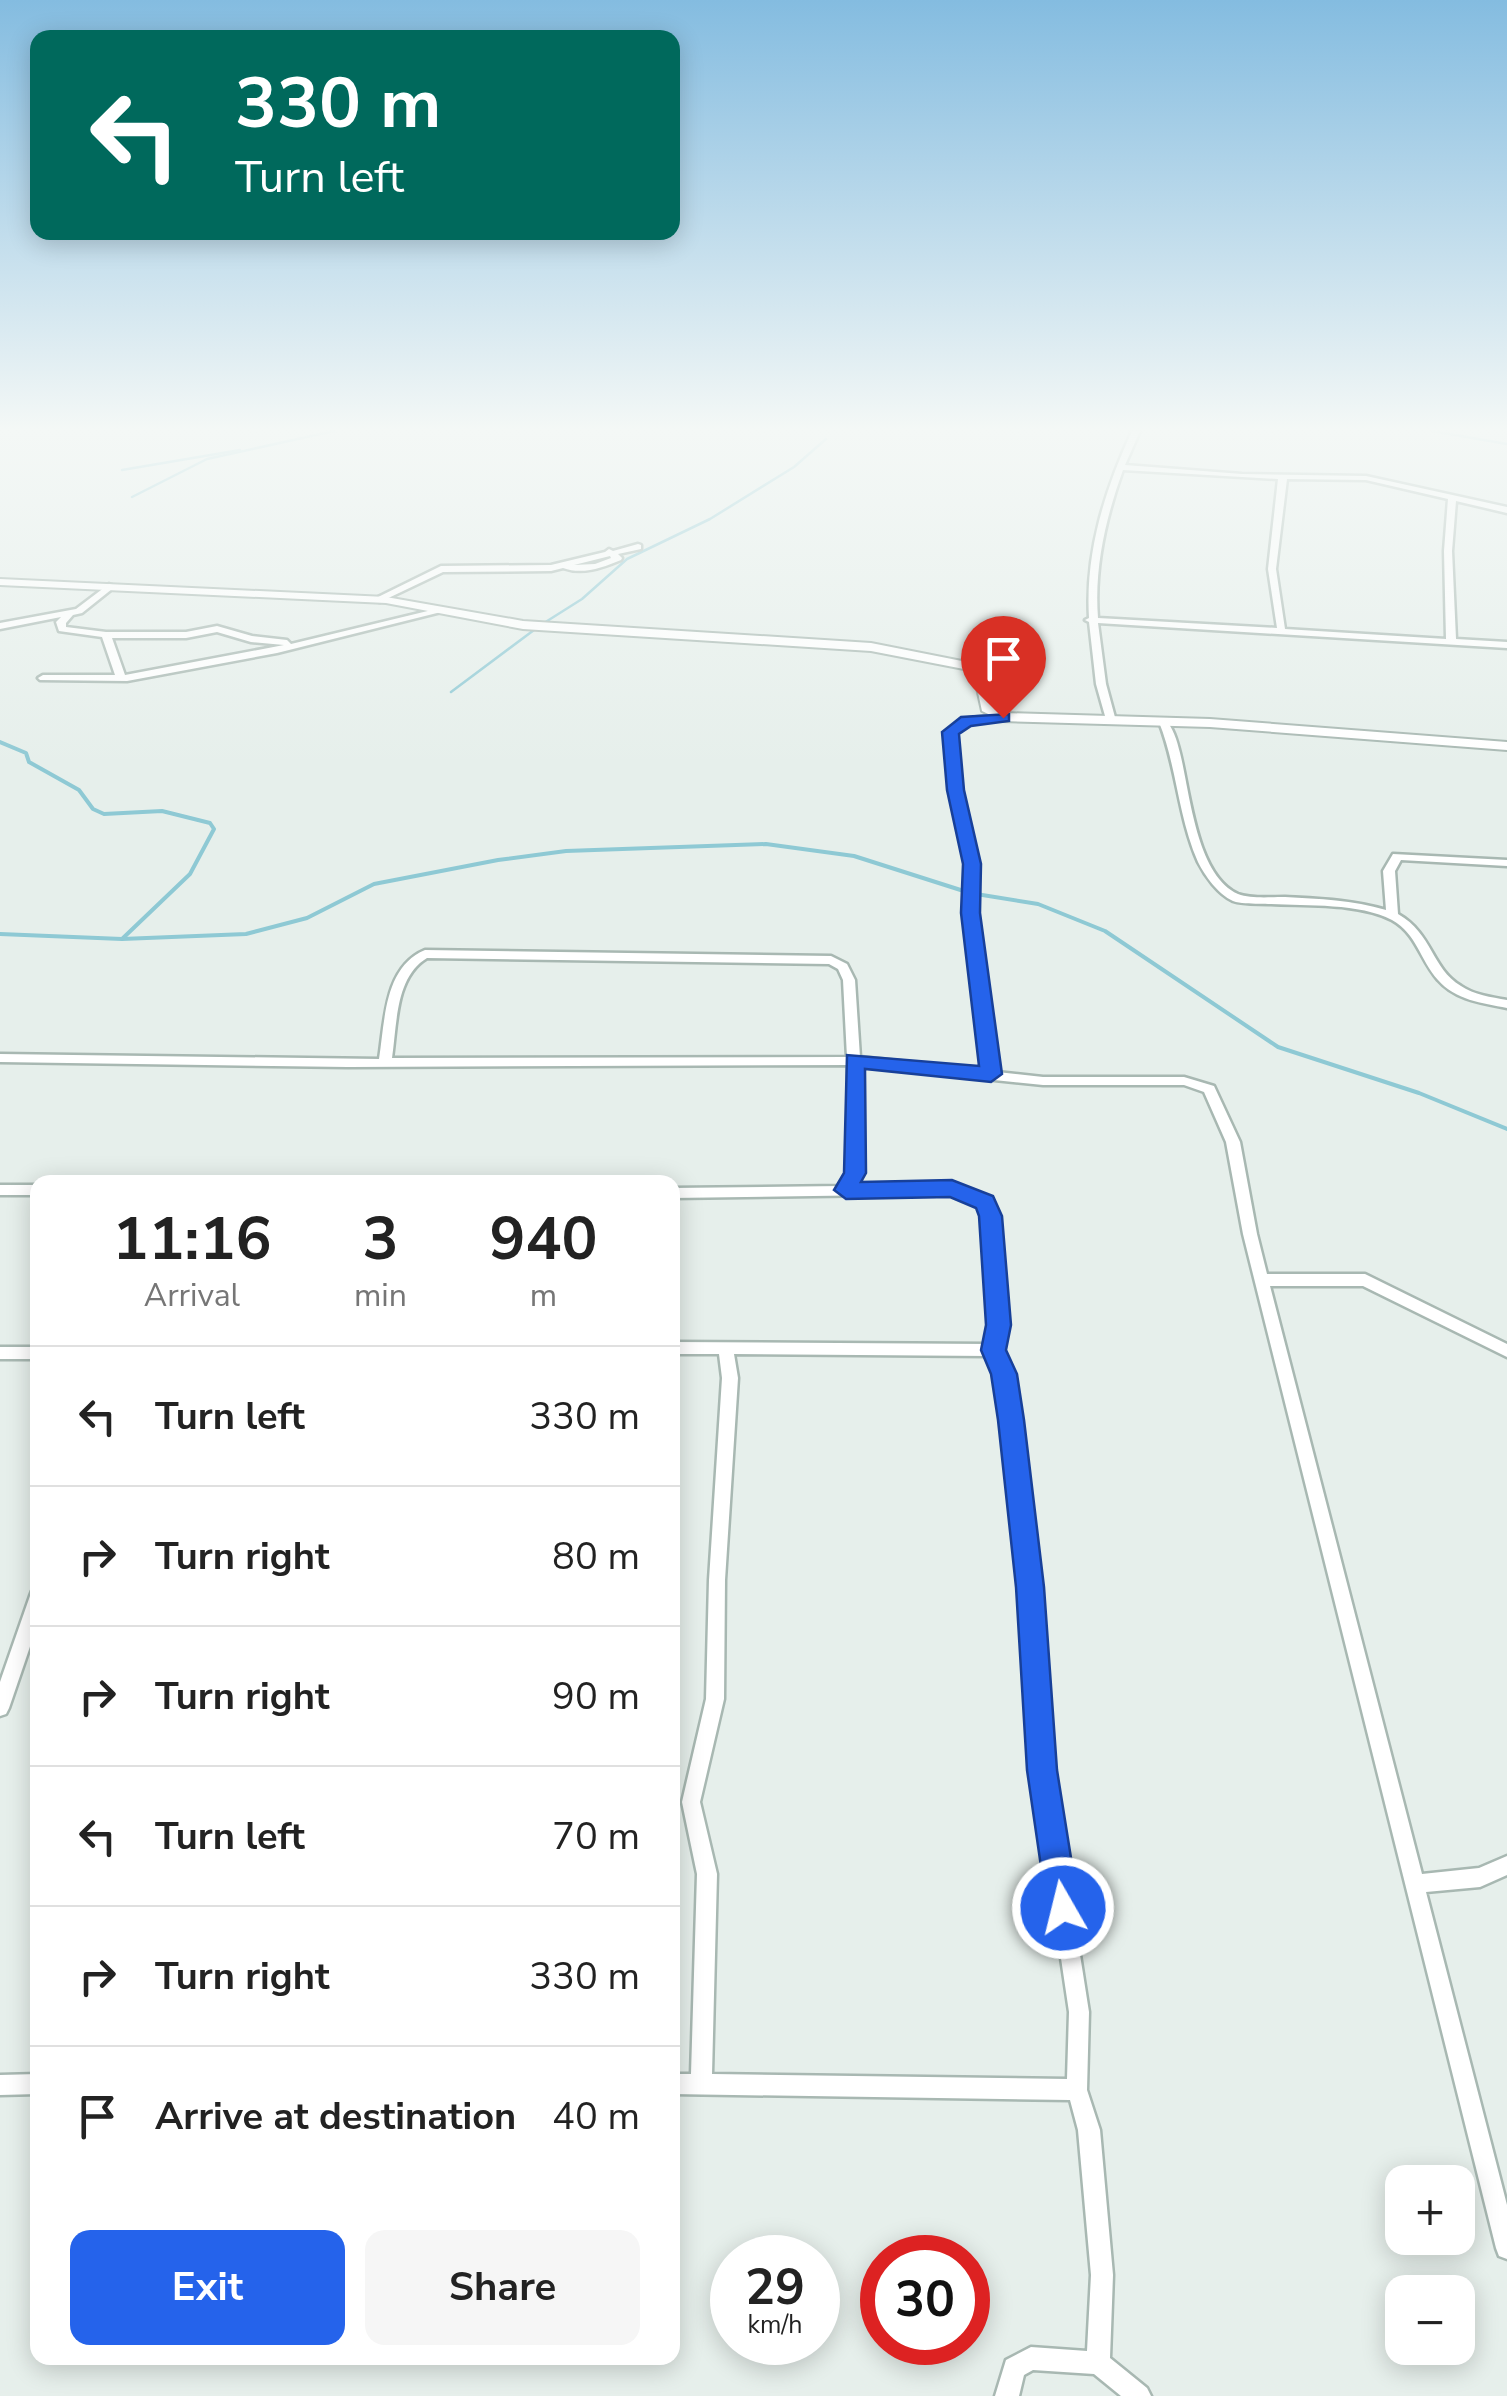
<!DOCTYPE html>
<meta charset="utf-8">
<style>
:root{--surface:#fff;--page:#f6f6f6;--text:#222;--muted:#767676;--line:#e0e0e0;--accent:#2563eb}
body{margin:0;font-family:"Nunito Sans",sans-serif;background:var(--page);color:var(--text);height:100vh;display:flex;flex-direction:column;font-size:38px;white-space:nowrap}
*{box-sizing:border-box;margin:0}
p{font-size:32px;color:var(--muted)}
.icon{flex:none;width:55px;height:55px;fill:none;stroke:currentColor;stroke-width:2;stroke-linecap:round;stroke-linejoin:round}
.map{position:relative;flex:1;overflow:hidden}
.panel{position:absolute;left:30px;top:1175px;width:650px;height:1190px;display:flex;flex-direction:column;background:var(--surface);border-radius:20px;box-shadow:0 5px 25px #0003}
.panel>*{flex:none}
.banner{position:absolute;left:30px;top:30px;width:650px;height:210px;border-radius:20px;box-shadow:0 5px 25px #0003;background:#00695c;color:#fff;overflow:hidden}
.tools{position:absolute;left:1385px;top:2165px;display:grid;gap:20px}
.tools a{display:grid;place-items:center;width:90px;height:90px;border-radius:20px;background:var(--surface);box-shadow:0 5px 25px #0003;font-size:50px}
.speed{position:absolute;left:710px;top:2235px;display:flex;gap:20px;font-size:50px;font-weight:700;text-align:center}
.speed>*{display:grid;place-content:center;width:130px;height:130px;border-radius:50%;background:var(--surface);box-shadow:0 5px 25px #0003;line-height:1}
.speed small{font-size:25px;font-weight:400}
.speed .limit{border:15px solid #d22;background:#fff;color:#111}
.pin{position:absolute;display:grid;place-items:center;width:85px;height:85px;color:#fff;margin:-102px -42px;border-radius:50% 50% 50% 0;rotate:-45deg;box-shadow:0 0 10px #0007}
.pin .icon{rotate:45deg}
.me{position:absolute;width:110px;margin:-55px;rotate:352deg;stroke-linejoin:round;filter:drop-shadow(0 0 8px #0008)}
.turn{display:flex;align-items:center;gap:35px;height:210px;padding:0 40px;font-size:45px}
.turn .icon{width:130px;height:130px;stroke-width:2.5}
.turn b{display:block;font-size:70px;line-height:85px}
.eta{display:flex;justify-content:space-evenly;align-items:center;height:170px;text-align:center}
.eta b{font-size:60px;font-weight:700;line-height:70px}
.cta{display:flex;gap:20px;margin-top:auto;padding:20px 40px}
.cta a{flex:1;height:115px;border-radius:20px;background:var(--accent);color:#fff;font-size:40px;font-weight:700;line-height:115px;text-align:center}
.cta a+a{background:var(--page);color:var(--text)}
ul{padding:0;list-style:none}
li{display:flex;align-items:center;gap:30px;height:140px;padding:0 40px;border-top:2px solid var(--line)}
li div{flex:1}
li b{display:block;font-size:38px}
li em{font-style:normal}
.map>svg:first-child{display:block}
</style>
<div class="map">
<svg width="1507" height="2396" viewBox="0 0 1507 2396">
<rect width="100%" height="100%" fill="#e6efeb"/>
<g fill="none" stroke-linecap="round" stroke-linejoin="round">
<g stroke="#8ec9d4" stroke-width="2.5">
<path d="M1432,431L1507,444"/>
<path d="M122,470L240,450"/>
<path d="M132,497L207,459L334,431"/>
<path d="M544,623L582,599L627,559L710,519L794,467L826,439"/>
<path d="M451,692L534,630"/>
<path d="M0,742L5,744"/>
</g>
<g stroke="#8ec9d4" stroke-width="4">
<path d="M0,742L26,753L29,762L79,790L93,809L104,814L162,811L210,823L214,829L190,874L122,939"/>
<path d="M0,934L122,939L246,934L307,918L374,884L498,860L566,851L766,844L854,856L970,893L1038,904L1105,931L1278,1047L1419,1093L1507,1129"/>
</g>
<g stroke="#a8b8b2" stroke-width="5">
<g id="minor">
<path d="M1132,431H1140L1125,465L1242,474L1366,476L1507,507V513L1456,501L1452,551L1456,639L1507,642V648L1098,623L1106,684L1116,721L1107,723L1096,684L1089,622L1085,620L1089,618C1085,552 1105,490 1132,431ZM1123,470L1278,479L1268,569L1277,628L1098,618C1094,567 1106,517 1123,470ZM1287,479L1366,480L1448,499L1444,551L1446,639L1285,629L1276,569Z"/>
<path d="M638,544L641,545V549L618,554L622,558L621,560C602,568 582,575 563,568L551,571L443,572L380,602L372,600L441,566L551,565L605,552L609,549L613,551ZM610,556L611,558L595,564L574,565Z"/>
<path d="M109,584L112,585V589L82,613L73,615L66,623V627L106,632H186L217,626L252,636L287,640L291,644L436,609L441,612L277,653L127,681L40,680L38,678L43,675H115L102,637L59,631L56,622L61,617L0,629V623L76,609ZM217,632L251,642L284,645L125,675L112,638H186Z"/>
<path d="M1003,714L1008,717L1007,719L970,724L955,733L961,790L978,864L977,913L997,1072L1043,1077H1184L1214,1086L1240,1142L1257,1234L1267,1274H1365L1507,1344V1357L1363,1286H1270L1422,1874L1479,1868L1507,1856V1875L1480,1887L1426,1892L1507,2205V2259L1499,2256L1496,2248L1243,1234L1226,1142L1204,1092L1184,1085H1043L860,1066L862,1173L855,1185L952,1184L989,1198L998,1216L1006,1325L1001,1350L1012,1374L1019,1420L1038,1587L1051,1770L1089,2012L1087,2090L1100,2130L1113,2275L1110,2358L1147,2388L1151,2396H1121L1094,2374L1033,2370L1024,2375L1019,2396H995L1006,2360L1031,2347L1087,2351L1091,2275L1078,2130L1070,2100L672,2094V2074H691L697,1874L682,1802L706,1699L709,1580L722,1378L719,1354H672V1342L988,1344L992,1325L984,1216L979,1206L951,1194L672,1198V1188L841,1186L848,1173V1065L348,1067L0,1062V1054L379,1059C385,1021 384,967 425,950L831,956L847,964L855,980L860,1057L984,1070L965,913L966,864L951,790L945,732L963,719ZM427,958L829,964L838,969L843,980L847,1057L392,1058C397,1025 395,977 427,958ZM734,1354L989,1356L996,1374L1003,1420L1022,1587L1033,1770L1069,2012L1067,2079L712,2074L717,1874L700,1802L724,1699L725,1580L738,1378Z"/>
<path d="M1164,719C1173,726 1177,741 1180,753C1190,792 1196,875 1238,894C1251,899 1271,897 1285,897C1319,899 1353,900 1386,910L1383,871L1393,854L1507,860V866L1401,860L1395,871L1398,914C1433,934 1431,968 1461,986C1474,995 1491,997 1507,1000V1008C1482,1003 1455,1000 1438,980C1420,960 1417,934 1392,920C1360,903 1307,906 1271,904C1260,903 1244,905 1233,901C1218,894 1205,876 1198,862C1178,817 1177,767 1159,722Z"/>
<rect x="0" y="1185" width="38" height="10"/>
<rect x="0" y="1347" width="38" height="12"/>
<path d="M38,1589V1623L9,1708L6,1714L0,1716V1682L30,1596L32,1591Z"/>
<path d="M38,2074V2094L0,2095V2075Z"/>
</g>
</g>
<g stroke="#a8b8b2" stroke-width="4">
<path id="tertiary" d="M0,579L386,597L523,621L871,643L977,664L986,673L994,709L1005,713L1210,719L1507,742V750L1210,727L1003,721L982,711L974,674L969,670L871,651L523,629L386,603L0,585Z"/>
</g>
<use href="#minor" fill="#fff" fill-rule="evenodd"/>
<use href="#tertiary" fill="#fff" fill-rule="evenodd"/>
</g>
<linearGradient id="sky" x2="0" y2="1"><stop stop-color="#84bce0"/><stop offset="0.56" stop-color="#f4f8f6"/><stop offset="1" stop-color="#f4f8f6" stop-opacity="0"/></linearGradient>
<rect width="1507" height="767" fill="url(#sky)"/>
<path fill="#2563eb" stroke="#184099" stroke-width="2.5" d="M1009,714V721L971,726L959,734L964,790L981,864L980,913L1002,1074L991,1082L865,1069L866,1173L861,1182L952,1180L993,1196L1002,1216L1011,1325L1006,1350L1017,1374L1024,1420L1044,1587L1057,1770L1079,1908L1074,1920L1063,1924L1052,1920L1047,1908L1027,1770L1016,1587L998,1420L991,1374L981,1350L986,1325L979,1216L976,1208L950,1197L846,1199L834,1190L844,1173L847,1055L979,1066L961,913L963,864L947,790L942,732L961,717Z"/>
</svg>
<div class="tools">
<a>+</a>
<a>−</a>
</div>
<div class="speed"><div>29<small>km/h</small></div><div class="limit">30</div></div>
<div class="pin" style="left:1003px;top:718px;background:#d93025"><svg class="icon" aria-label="arrive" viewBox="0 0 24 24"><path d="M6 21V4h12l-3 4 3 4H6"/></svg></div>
<svg class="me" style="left:1063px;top:1908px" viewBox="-20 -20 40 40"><circle r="17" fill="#2563eb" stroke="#fff" stroke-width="3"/><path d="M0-11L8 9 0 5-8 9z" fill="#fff"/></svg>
<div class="banner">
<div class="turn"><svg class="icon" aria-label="left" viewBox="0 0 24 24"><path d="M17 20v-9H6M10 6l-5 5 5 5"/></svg><div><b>330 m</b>Turn left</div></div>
</div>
<section class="panel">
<div class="eta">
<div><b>11:16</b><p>Arrival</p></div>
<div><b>3</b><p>min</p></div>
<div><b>940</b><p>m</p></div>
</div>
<ul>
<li><svg class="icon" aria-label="left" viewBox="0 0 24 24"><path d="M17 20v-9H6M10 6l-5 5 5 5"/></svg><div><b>Turn left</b></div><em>330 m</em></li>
<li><svg class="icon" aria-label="right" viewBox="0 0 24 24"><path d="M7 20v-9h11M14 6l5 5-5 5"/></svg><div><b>Turn right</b></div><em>80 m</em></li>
<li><svg class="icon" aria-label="right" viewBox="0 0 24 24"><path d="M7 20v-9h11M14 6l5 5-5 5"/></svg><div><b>Turn right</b></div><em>90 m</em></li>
<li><svg class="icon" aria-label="left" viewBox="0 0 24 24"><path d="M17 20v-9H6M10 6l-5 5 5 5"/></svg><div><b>Turn left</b></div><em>70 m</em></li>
<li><svg class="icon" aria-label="right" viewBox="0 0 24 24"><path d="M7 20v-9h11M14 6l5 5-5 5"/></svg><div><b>Turn right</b></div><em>330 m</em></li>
<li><svg class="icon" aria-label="arrive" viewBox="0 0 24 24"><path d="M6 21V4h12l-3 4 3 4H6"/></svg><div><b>Arrive at destination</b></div><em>40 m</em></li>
</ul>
<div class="cta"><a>Exit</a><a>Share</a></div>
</section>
</div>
